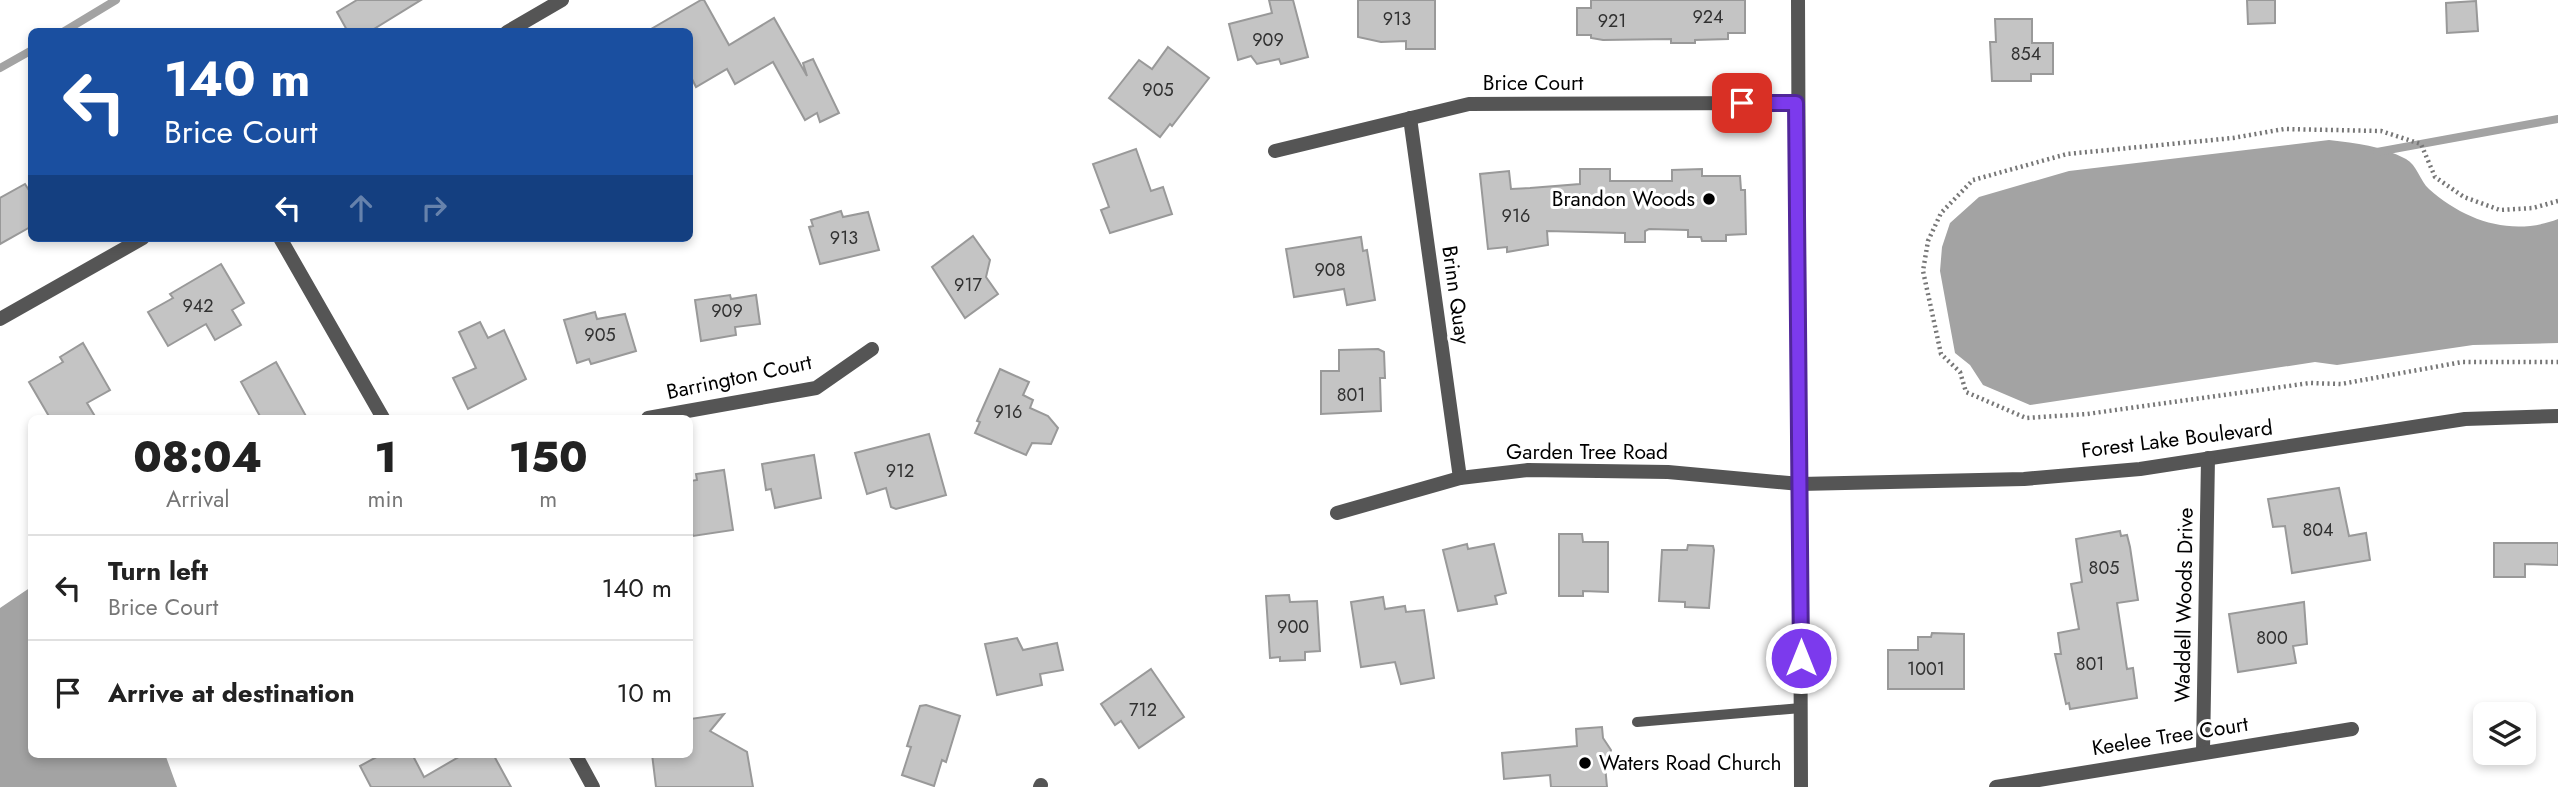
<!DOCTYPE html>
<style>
:root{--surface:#fff;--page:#f6f6f6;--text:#222;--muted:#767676;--line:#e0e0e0}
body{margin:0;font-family:Jost,sans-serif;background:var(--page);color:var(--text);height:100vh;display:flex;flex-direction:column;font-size:26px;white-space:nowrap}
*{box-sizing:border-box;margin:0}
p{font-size:23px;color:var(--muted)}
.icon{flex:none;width:38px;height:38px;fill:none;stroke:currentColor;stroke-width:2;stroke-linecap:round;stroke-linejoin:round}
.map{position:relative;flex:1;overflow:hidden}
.sheet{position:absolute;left:28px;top:415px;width:665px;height:343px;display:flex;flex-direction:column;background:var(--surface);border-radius:10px;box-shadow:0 4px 10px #0003}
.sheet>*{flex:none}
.guide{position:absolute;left:28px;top:28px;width:665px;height:214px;border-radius:10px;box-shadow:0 4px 10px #0003;background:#1a4fa0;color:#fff;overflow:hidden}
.buttons{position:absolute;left:2473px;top:702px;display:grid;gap:14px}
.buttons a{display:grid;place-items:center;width:63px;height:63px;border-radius:10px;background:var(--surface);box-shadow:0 4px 10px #0003;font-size:35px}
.pin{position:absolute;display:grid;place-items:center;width:60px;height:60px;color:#fff;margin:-30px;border-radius:14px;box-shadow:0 4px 10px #0006}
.me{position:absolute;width:77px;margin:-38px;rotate:0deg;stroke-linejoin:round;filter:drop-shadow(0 0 5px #0008)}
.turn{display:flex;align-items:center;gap:24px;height:147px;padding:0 21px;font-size:32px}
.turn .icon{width:91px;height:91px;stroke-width:2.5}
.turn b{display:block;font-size:49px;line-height:60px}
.lanes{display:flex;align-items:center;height:66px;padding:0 21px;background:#0003;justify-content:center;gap:35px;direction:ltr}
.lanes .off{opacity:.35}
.eta{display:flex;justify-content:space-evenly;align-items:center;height:119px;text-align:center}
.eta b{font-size:42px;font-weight:800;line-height:49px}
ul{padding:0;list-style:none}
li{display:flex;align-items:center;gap:21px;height:105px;padding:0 21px;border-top:2px solid var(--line)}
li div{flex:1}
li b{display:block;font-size:26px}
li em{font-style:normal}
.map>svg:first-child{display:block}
</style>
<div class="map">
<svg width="2558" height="787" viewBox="0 0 2558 787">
<rect width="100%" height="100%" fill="#fff"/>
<g fill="#a3a3a3">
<path d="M2329,140C2357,143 2381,146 2406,159C2417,165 2420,181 2429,189C2465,221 2512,237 2558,219V343L2473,345L2337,365L2315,362L2030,405L1983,385L1970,365L1955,353L1940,271L1942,247L1950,223L1979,197L2069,171Z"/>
<path d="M31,587L32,754H165L177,787H0V608Z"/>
</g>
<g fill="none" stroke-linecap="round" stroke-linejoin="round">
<g stroke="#a3a3a3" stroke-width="8">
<path d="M63,32L116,0"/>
<path d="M0,68L32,50"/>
<path d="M2377,152L2558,119"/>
</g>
</g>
<g fill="#c4c4c4" stroke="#999" stroke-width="2">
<path d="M357,0H421L369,32H348L337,12Z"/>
<path d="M701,0H704L729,45L774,18L807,76L803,63L813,59L839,113L820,122L817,113L805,120L773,62L735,84L727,69L696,87L690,75V32H646Z"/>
<path d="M1269,0H1293L1308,57L1281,64L1279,59L1257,64L1251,56L1238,60L1229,24L1272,13Z"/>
<path d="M1358,0H1435V49H1406V41L1381,42L1358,37Z"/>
<path d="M1591,0H1745V33H1728V39L1695,40V43H1671V39L1603,40L1591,38V35H1577V8H1591Z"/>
<path d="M2247,0H2275V23L2248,24Z"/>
<path d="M2476,1L2478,31L2447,33L2446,3Z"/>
<path d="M1995,19H2032V43H2053V74H2031V81H1992L1990,42H1996Z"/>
<path d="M1168,47L1209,78L1172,126L1170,124L1160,137L1109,98L1139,60L1152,69Z"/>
<path d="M1136,149L1151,191L1163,187L1172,214L1110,233L1101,210L1109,207L1093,164Z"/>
<path d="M1580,169H1610V181H1672V170L1702,169V176H1740L1741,190H1745L1746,234L1726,235V241H1702L1701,237H1688V230L1649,229L1645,231V242H1625V233L1547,231L1548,245L1507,252V247L1488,249L1480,174L1509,171L1511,189L1530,188L1580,184Z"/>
<path d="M25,184L32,195V226L0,244V198Z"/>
<path d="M841,211L843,217L868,212L879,250L820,264L809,227L813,226L811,220Z"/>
<path d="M973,236L990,260L986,277L998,294L965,318L932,267Z"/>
<path d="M1361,237L1363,251L1367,250L1375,300L1347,305L1344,289L1294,297L1286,249Z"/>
<path d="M221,264L244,303L232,310L241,325L215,340L206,324L168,346L148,312L173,298L170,294Z"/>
<path d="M730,295L731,299L756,295L760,324L735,327L736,335L701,341L695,300Z"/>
<path d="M595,312L597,319L625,314L636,351L591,364L589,359L577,363L564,320Z"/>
<path d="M480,322L488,338L504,330L526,379L468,409L453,378L476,368L459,332Z"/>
<path d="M83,343L110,390L87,403L96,418H50L29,382L63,362L60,357Z"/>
<path d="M1378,349L1384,352L1385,378H1380L1381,411L1321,414V371H1339V350Z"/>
<path d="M276,362L307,418H261L241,382Z"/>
<path d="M1000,369L1029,382L1023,395L1033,400L1030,408L1048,416L1058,428L1051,444L1032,443L1026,455L975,433L980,422L977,421Z"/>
<path d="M929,434L946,495L896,509L891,507L886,488L867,494L855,453Z"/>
<path d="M814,455L821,498L775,508L771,489L766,490L762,464Z"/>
<path d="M724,470L733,530L693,536L690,527V481L697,480L696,474Z"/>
<path d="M2339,488L2349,536L2366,533L2370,560L2292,573L2285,526L2273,527L2268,499Z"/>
<path d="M2120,531L2121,536L2127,535L2130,547L2138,600L2117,603L2127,669L2133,668L2137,698L2070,709L2069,703L2066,704L2055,654H2061L2058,633L2079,629L2071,584L2082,582L2076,539Z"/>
<path d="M1559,534H1582L1583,542H1608V592L1583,591V596H1559Z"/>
<path d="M2494,543H2558V565L2525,564V577H2494Z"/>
<path d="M1467,544L1468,549L1494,544L1506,593L1495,596L1497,604L1458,611L1443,550Z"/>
<path d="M1688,545L1713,546L1714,550L1709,608L1685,607V602L1659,601L1662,550H1687Z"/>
<path d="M1289,595L1290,602L1317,601L1320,651L1305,652V660L1280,661V657L1270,658L1266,596Z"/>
<path d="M1383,597L1385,609L1405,606L1406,612L1424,610L1434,678L1401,684L1395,662L1361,667L1351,602Z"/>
<path d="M2304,602L2307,644L2293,646L2296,663L2238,672L2229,614Z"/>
<path d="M1932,633L1964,634V689H1888V650H1918V637H1931Z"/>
<path d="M1017,638L1023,650L1057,643L1063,670L1040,674L1042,685L997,695L985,644Z"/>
<path d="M1151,669L1184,717L1139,748L1121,721L1115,725L1101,704Z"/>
<path d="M926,705L960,716L946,762L942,760L934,786L902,775L911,747L907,746L920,706Z"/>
<path d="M724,714L710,731L747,752L753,787H656L652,754H690V719Z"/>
<path d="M1602,727L1603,738L1611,750L1605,765L1607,787H1551L1550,775L1504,779L1502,753L1577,746L1576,729Z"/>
<path d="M382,754H412L424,777L464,754H493L511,787H371L360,766Z"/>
</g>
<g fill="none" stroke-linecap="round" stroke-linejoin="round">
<path stroke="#777" stroke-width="4.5" stroke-dasharray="2 3.5" stroke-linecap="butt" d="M2558,201L2533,208L2500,210L2464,197L2435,177L2421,144L2381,131L2284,129L2233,138L2067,154L1973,180L1941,213L1928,241L1923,271L1941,354L1960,372L1966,392L2026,418L2087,414L2310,383L2341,384L2462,362H2558"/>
<path stroke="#555" stroke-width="10" d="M1637,722L1801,708"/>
<g stroke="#555" stroke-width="14">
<path d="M507,32L562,0"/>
<path d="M1410,118L1460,478"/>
<path d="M1275,151L1469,104L1796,103"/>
<path d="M280,238L383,418"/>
<path d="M0,319L143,238"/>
<path d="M648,418L816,388L872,349"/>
<path d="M1337,513L1460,478L1528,470L1668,472L1800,484L2024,479L2140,469L2465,419L2558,416"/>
<path d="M2203,751L2208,458"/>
<path d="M575,754L593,787"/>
<path d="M1040,787L1041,785"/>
<path d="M1996,787L2352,729"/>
</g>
<path stroke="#555" stroke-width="14" d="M1798,0L1801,787"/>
</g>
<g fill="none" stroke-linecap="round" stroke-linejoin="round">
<g stroke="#51269a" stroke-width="18">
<path id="route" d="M1742,103H1796L1801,658"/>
</g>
<use href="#route" stroke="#7c3aed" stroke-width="12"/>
</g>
<g fill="#000" stroke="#fff" stroke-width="2.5">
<circle cx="1709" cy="199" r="7"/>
<circle cx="1585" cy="763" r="7"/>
</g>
<g text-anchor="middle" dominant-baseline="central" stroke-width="6" stroke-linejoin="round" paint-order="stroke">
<g font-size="18" fill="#313131">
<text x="1708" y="17">924</text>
<text x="1397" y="19">913</text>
<text x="1612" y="21">921</text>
<text x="1268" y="40">909</text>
<text x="2026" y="54">854</text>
<text x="1158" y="90">905</text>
<text x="1516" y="216">916</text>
<text x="844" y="238">913</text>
<text x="1330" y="270">908</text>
<text x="968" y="285">917</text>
<text x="198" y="306">942</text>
<text x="727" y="311">909</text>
<text x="600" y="335">905</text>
<text x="1351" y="395">801</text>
<text x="1008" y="412">916</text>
<text x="900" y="471">912</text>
<text x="2318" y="530">804</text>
<text x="2104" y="568">805</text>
<text x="1293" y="627">900</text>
<text x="2272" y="638">800</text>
<text x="2090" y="664">801</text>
<text x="1926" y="669">1001</text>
<text x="1143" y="710">712</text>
</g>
<g font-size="21" fill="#000" stroke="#fff">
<text x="1533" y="83">Brice Court</text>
<text transform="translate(1456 295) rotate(82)">Brinn Quay</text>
<text transform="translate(739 377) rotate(-12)">Barrington Court</text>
<text transform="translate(2177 439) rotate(-7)">Forest Lake Boulevard</text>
<text x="1587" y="452">Garden Tree Road</text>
<text transform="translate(2184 605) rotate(-89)">Waddell Woods Drive</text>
<text transform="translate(2170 736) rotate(-9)">Keelee Tree Court</text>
</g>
<g font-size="21" fill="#000" stroke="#fff" text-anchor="end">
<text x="1695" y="199">Brandon Woods</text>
<text x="1599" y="763" text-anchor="start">Waters Road Church</text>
</g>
</g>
</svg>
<div class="buttons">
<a><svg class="icon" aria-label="layers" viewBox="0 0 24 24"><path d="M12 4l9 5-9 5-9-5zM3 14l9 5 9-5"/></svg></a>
</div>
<div class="pin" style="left:1742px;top:103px;background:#d93025"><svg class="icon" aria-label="arrive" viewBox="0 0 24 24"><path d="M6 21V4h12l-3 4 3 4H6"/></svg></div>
<svg class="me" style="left:1801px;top:658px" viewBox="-20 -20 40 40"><circle r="17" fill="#7c3aed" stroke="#fff" stroke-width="3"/><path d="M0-11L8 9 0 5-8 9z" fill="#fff"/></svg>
<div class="guide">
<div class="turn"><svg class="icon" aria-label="left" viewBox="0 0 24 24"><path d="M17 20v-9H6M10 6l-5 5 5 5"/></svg><div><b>140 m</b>Brice Court</div></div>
<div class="lanes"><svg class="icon" aria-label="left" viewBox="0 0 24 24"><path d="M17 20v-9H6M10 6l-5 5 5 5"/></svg><svg class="icon off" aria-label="ahead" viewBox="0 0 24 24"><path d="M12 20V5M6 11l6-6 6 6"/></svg><svg class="icon off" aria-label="right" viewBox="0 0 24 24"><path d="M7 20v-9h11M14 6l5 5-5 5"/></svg></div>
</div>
<section class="sheet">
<div class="eta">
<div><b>08:04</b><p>Arrival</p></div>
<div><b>1</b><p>min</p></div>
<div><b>150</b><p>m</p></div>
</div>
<ul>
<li><svg class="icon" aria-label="left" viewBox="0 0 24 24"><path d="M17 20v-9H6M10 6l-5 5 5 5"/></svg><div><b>Turn left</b><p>Brice Court</p></div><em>140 m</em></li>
<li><svg class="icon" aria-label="arrive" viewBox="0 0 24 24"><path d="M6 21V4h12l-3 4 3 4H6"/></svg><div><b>Arrive at destination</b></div><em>10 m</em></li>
</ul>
</section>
</div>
